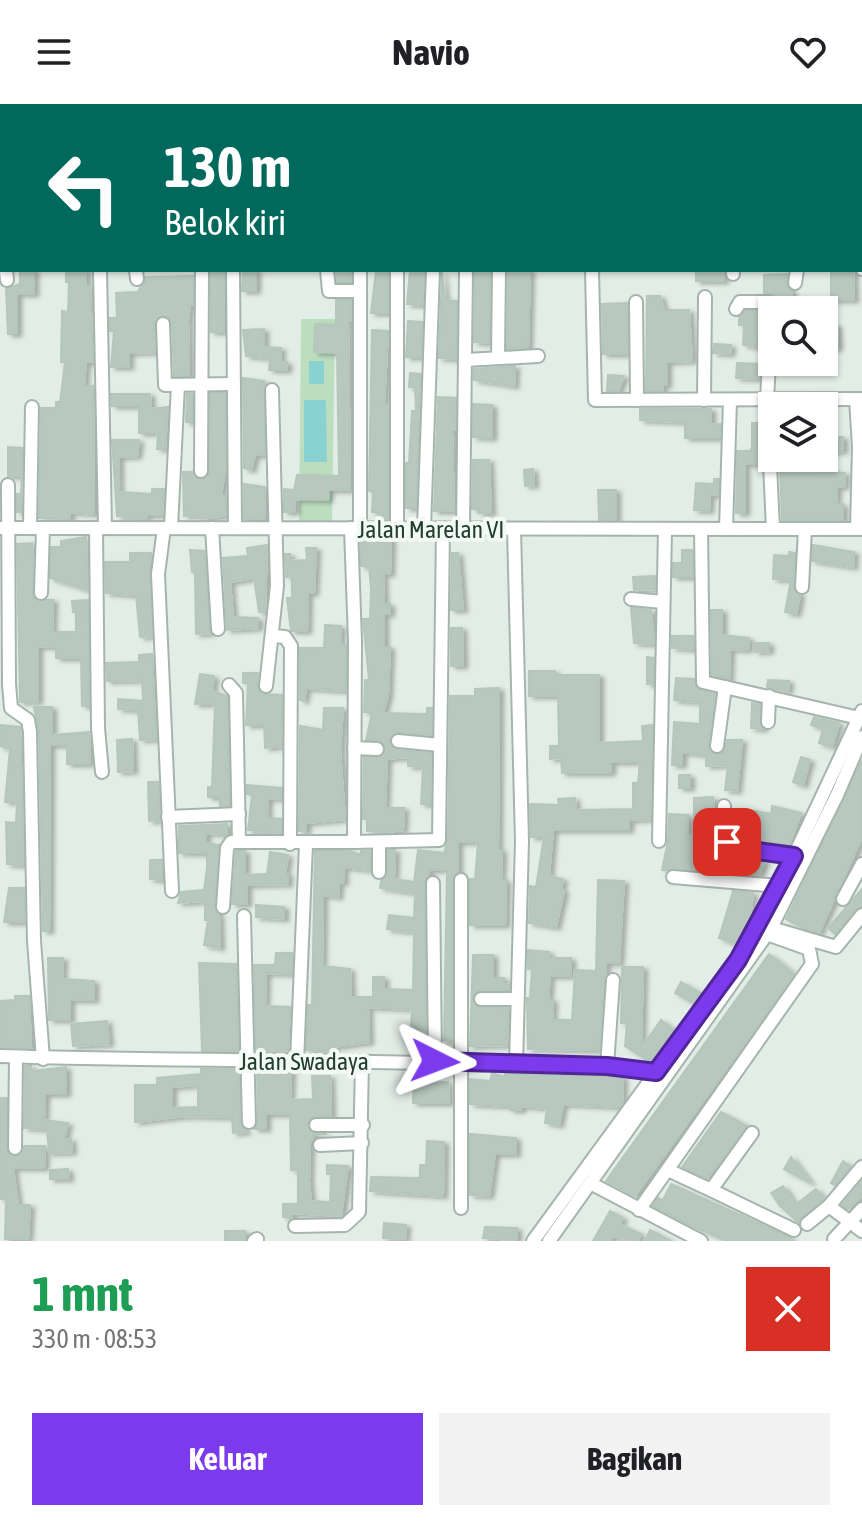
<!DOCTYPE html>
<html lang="id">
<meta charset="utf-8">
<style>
:root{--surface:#fff;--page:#f2f2f2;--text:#202124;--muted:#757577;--accent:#7c3aed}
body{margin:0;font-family:"Asap Condensed",sans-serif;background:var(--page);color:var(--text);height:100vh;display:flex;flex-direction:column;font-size:30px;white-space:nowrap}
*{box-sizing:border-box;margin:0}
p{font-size:26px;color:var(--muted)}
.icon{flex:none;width:44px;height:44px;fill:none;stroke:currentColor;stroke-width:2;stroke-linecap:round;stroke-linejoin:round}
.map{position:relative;height:1137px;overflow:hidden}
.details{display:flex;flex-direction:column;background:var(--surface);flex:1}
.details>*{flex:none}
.hud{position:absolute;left:0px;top:0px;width:862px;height:168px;box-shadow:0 2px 6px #0004;background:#00695c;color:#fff;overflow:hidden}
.buttons{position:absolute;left:758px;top:192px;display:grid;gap:16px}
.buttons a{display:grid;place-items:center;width:80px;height:80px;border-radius:0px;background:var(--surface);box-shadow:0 2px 6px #0004;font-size:40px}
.pin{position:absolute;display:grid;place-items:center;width:68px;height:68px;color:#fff;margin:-34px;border-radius:16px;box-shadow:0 4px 12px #0006}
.me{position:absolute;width:88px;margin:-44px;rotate:93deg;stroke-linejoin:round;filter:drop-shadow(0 0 6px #0008)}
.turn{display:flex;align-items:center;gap:28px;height:168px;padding:0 32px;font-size:36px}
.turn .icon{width:104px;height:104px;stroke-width:2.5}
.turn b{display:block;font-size:56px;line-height:68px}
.round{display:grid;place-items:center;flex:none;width:84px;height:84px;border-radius:0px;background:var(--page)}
.overview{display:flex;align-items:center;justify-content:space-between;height:136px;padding:0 32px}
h1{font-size:48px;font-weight:700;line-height:60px;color:#1e9e55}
.primary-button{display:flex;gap:16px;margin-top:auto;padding:16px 32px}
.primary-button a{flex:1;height:92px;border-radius:0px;background:var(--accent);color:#fff;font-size:32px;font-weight:700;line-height:92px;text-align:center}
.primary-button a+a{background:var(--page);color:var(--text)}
header{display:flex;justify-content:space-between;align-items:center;height:104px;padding:0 32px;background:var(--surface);font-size:36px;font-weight:700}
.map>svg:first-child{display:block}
</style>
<header><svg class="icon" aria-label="menu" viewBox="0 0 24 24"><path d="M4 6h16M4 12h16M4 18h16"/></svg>Navio<svg class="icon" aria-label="heart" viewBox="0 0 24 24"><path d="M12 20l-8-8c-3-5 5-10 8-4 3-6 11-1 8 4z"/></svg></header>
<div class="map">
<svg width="862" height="1137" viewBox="0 0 862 1137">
<defs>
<filter id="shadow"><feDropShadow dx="4.5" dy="2.5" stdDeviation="2" flood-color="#0004"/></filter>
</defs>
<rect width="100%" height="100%" fill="#e3ede7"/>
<path fill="#bcdebf" d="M301,215H335L332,424H299Z"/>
<g fill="#8ad2d2">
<rect x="309" y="257" width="15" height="23"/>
<path d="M304,296H326L327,358H304Z"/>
</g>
<g fill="#b8c8bf" stroke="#b5c7bc" stroke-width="2" fill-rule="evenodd" filter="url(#shadow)">
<path d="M20,166H34V190H17V230H8L6,185L20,180Z"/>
<path d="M66,166H86V182H90L93,258H86L84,282H93L94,410L70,408V415L39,414L41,304H56V298H60L65,258H61L62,207L68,208L69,178H66Z"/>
<path d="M243,166H256V187H242Z"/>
<path d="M336,166H351V178H337Z"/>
<path d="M376,166H388V209H371Z"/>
<path d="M410,166H424L423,201L407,200Z"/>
<path d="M475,166H490L489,239L474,238Z"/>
<path d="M508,166H530L528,244L507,245Z"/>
<rect x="696" y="166" width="28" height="11"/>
<path d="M831,166H853L854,196H831Z"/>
<path d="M442,168L445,196L457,197L456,255L439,254Z"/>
<rect x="211" y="169" width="13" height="59"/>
<path d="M787,170L786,182L792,187V203L780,202L775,191L764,189V171Z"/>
<path d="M193,172V201H190L188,216L189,272H174L172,220L163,211L154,220L155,248L129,249V263H111L114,227H110V214H117L116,189L138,188L146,173Z"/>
<path d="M647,192H660L664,206H689L692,257L667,258V281H663L662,287H646Z"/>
<path d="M336,196H351V217H348L350,386H329L328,396L295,395V408H284V385L294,386L297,371L339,372L337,249L314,248L315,220L336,221Z"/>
<path d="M627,199L628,250H603L602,200Z"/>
<path d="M745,207H763L757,243L743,241L744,221H739V213Z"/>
<path d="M408,217L422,218L421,253H406Z"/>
<path d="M826,221H837L838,244L824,245Z"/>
<path d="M264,225V243L281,244L280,258H287V266H269L270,254L246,252L243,226Z"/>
<path d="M372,226L388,227L384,301H388V415H379L380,408H372L373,388L369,387Z"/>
<path d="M714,240L731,241L730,250L713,249Z"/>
<path d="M737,259L758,260L759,275L736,274Z"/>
<path d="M515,262L514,282L474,276V265Z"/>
<path d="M410,269L420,270L416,404H406V359H409L412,307H416L415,283H409Z"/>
<path d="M608,271L624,272L618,287H607Z"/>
<path d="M243,274L264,277L265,351H255L251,366L244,364Z"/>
<path d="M210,289H225L226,360L221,392H226V411L202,415V411L184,412L183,368H192L200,376L209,371Z"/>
<path d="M111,290H150L151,305L168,303L165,345H157L158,329H139V302H112Z"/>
<path d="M187,290H192V318H186Z"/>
<path d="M438,293L456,294L455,326H452L454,407H434Z"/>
<path d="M473,300L492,301V334L473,333Z"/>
<path d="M640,305H711V321L720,320V334H685V318L640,316Z"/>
<path d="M752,319H759L761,360H745V409H736L737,347H750L752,343Z"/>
<path d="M824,333H843V347L824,348Z"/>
<path d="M112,336H139L137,352L119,353V388L152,390V385H164L163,411H147L146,414L117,412Z"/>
<path d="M8,343L22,344L21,408H17V390H21L22,372H8Z"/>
<path d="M473,356H489L491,409H479V405H472Z"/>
<path d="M780,364L845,369L844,383H837L836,400H843V416H782Z"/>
<path d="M533,365L534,381L525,382L524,366Z"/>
<path d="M714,375H719L718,390L710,391L709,407L694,406L696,379L714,380Z"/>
<path d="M244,380L265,383L264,415H244Z"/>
<path d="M598,386H616V416H599Z"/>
<path d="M86,433L88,486L50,474L51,443H61V437Z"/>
<path d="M391,433L390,470H383L384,500H390V510H384V543H390L388,591L383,609L427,610V604H432L431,631L398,628L389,637L396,646L431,649L430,700H421L423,663L408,662V653L387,655L385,704H404L403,726L386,728L367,727V715H363L364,653H380L386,645L381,637L366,636L372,608H364L365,576H369L363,515H370L371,485L369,462H361L360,435Z"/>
<path d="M32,439L33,495L53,496L52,528H76V508H73L72,497L88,496L89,602H82L81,554H56V543L38,542V597L20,598L17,440Z"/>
<path d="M267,441L265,508H259L254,474L230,478L233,513L258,514V524L227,526L223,454L248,452L247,444Z"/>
<path d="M813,441L854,448L853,463L812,457Z"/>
<path d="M306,444H316L314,489H308L307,527H291L287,494H292V472L286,473L285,450H290V457L307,456Z"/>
<path d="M190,446L204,447L210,529L196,530L195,469L192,468Z"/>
<path d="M682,446H692L693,473H673V459H682Z"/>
<path d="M789,448L795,449L793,483L800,492L796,510L785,508L791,476L773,475L774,451L789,452Z"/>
<path d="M130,449H151L152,532L140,533L136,491L106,489L105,458H130Z"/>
<path d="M452,449H458L463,506H451Z"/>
<path d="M655,472V485L634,486L633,473Z"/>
<path d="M631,504L651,506L654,540L634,539Z"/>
<path d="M711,506H722V531L749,534L748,546L730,545L729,575L712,571Z"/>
<path d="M325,521L341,522L340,541H346V587L306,584L304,597L300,596V544H324Z"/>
<path d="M451,524H462L463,562H451Z"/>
<path d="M672,532H693L694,545L672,544Z"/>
<path d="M755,539H769V547L755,548Z"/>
<path d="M152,550L156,635L140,636L138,606L118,605V595L143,597L142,576L107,577L106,559L139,558V551Z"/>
<path d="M647,553L654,554L653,580H647Z"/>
<path d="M529,567H555V571H599V639L643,637L642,622L652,621L650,715L629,716V726H553L549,772L563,775L561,786L564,787L556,823L529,819L530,782L536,783L544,733H531L530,700L559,701L558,695L575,694L576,706L633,705V679H638L640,658H611V669H562L561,654L550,655V642H559L558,592H529Z"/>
<path d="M243,569H258L257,582L261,590L282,591V642L265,644L264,621H246L248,579H243Z"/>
<path d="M200,570L214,572L212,587L227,592L229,701L220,702V693H208V683H212L215,600H195Z"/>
<path d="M676,574L694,575L698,585L715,590L708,641L711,649L724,648L727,636H742L737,687L725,686L728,661L706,662V651L682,648V661H672L674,618L700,620V598L674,596Z"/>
<path d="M768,576L789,577L788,587L767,583Z"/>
<path d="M499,584L498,746H502L501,776H506L505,821H470V775H475L478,738H458V768L452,776V936H444L447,766H430L424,779L426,937L410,938L412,905L368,903L369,938L333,943V948L306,946L308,901H312L315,747H350L361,751V747H370V766L343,763L344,778L339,779L338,793L323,791L322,862L350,865L351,893H373V873H384V885L413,886L414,828L387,825L389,811L414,814L415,789L380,784L381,777L388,769V746H395L394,775L414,778L418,746L444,749L448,736L450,592H475V585Z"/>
<path d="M752,599L760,600L763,625L751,624Z"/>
<path d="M34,603H52V631L89,628L90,640L89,660H67V641H50L49,827H43L39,628Z"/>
<path d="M324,604H343L340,646L345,715L306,719V728L299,727L300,622L323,626Z"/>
<path d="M814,613L839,619L832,643L819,639L823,625L811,621Z"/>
<path d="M0,621L20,623L24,761L7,760L6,718L16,719L17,698H5L10,645L0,642Z"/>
<path d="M132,635L133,667L118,668L117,636Z"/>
<path d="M801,653L810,656L803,681L793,678Z"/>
<path d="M862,656V733L819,829L803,824L786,815Z"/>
<rect x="679" y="671" width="11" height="13"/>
<path d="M148,678H158L160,716L149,717Z"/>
<path d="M247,681L281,684V695L268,694L267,714L281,715V729L248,726L252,691L247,690Z"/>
<path d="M713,693L718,748L765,757L759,771L662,766L668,737L669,710L688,711V731L708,732V713H694V694Z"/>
<path d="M772,702L801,709L789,742L751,736L752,733L745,732L750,706L771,710Z"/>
<path d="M227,720V730L206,729V739L219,741L214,802L219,811L220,844L204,841L208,816H205V797L178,799L181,788L204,786L207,764V749H179V722Z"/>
<path d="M236,747H245V771L267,770L270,748L288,751L285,770H288V780L247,781V800H232Z"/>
<path d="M150,756H162V776L150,775Z"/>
<path d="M598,776L624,777L619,859H606L599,946L528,945L527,894H530L532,865H528V846L549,848V854H571V872H550L548,896H553L552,916H572L575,866L596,867Z"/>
<path d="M9,784H24L25,818H4Z"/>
<path d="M862,785V802L855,805L835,830L828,824Z"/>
<path d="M733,787L753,789L750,815L736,840L719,834Z"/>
<path d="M256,801L284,803V815L256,813Z"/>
<path d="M276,849H292V870L266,869L265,902L290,903L288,946L256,947L254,861H275Z"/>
<path d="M769,850L794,870L747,936L635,1092L606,1077Z"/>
<path d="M473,851H493V874H504V880L509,881V886L477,887L472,894L477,903L508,904L507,941L470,942Z"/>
<path d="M48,854H63L62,875L94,877V896H70V916H49Z"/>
<path d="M199,859L236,860L238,947H202Z"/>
<path d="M622,863H643L641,944L661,916L675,927L650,958L625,942L627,919H621Z"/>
<path d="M681,878L702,890L695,900L675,889Z"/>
<path d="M15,892H29L31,944L0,943V897L15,896Z"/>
<path d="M107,917L109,940L73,942L71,920Z"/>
<path d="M25,962H31L32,967L66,963V990H45L44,1016L68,1019L64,1036L71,1035L72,1048L49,1049L47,1025L24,1024Z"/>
<path d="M201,965H239L240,1018L246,1028L233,1029L232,1013L185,1012L135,1018V981H157V974L201,970ZM198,981V1003L172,1004V983Z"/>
<path d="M291,966L290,996L313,995L312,972H330L331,1012L312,1013L307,1020L312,1029L327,1030L314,1031L310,1039L309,1076L311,1097L330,1098L331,1070H327V1061L348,1062L341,1112L292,1109V1114L283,1113V1100H298V1065L291,1066L290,1010H266V1025H254L258,1018L257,967Z"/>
<path d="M414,969L430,970V979L448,978L449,999H413Z"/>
<path d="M492,969L504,973L505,970H534L623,973L622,1000L620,1003L563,1000L559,1021L545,1019L547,1004L521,1002V1006H510L511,1002L470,1000V975L490,977Z"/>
<path d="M0,994H7L8,1049L16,1053L22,1049L24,1042H45L44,1064H13L18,1101H30L28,1135H5L6,1095H0Z"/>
<path d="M721,1008L747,1022L707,1074L682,1063Z"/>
<path d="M470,1030L516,1034V1050H495L489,1092L470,1091Z"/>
<path d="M427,1037L444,1038L443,1092L370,1087L371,1073L420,1074V1061H426Z"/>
<path d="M791,1053L811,1079L784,1065Z"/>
<path d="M843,1057L851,1063L835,1081L831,1079Z"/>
<path d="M68,1065L69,1075H50V1066Z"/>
<path d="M862,1077V1092L848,1105L842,1101Z"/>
<path d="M671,1080L791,1134L790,1137H727L692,1122L653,1102L658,1094L663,1096Z"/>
<path d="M783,1082L795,1101L816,1085L824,1095L798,1118L780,1102L771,1089Z"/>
<path d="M610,1107L623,1114L619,1120L641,1130L638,1137L612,1132L610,1137H593Z"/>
<path d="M384,1119L406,1121L405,1135L383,1134Z"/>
<path d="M485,1123L517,1124V1136L483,1134Z"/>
<path d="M650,1126L671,1137H645Z"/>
<rect x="225" y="1127" width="20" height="10"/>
</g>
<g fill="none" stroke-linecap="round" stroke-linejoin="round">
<g stroke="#a5b5ad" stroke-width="16">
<g id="street">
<path d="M26,0V2"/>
<path d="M313,0V2"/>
<path d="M396,0V2"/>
<path d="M432,0V2"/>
<path d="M799,0V2"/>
<path d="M64,2V0"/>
<path d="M162,2V0"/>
<path d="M229,2V0"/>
<path d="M335,2L336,0"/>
<path d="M594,2V0"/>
<path d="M660,2L661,0"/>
<path d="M729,2V0"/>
<path d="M860,6H862"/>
<path d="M860,19L862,165"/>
<path d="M0,129L2,130"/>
<path d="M6,166L7,176"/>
<path d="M100,166L105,424"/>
<path d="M136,166L137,175"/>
<path d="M233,166L235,424"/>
<path d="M327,166L329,187H360"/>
<path d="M360,166V424"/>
<path d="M592,166L595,296L862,295"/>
<path d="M733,166V170"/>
<path d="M795,179L797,166"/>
<path d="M636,198L637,296"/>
<path d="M736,205L740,198H769L772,206"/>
<path d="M772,206L767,295L773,425"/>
<path d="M163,220L165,281L234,280"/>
<path d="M498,254L499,166"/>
<path d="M466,256L538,252"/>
<path d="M856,295L859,343L857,425"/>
<path d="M704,296L705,193"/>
<path d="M201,367L202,166"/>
<path d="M8,381L9,580L11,604L28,616L30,628L34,837L43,955"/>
<path d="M0,424L862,425"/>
<path d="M30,424L32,303"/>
<path d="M96,424L98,624L102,668"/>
<path d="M164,424L158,470L172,787"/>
<path d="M171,424L178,281"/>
<path d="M212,424L218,525"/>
<path d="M397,425V166"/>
<path d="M424,425L433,166"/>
<path d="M463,425L466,166"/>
<path d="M514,425L522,737L516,960"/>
<path d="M701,425L703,578L859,614"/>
<path d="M726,425L730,296"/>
<path d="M802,483L805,425"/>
<path d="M41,489L43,424"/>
<path d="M631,495L663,498"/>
<path d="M273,532L285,533L291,542L290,740"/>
<path d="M229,581L236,589L239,737"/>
<path d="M266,582L277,482L272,286"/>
<path d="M768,618L769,592"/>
<path d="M862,633L837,691L771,824L836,843L862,811"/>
<path d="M398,637L440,641"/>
<path d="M717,642L725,583"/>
<path d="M354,644L377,645"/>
<path d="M724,702L725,729L730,742L794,752"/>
<path d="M168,713L239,710"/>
<path d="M659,737L665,425"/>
<path d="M354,738L439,736L443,425"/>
<path d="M379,768V738"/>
<path d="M673,773L778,782"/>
<path d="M433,779L435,957"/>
<path d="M843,795L862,760"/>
<path d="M223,803L227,744L231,738H354L355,537L351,424"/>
<path d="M244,812L249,1018"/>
<path d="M481,895H515"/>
<path d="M0,952C154,957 308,955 461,960C526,962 592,957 656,968"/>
<path d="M297,958L306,740"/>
<path d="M607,962L613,876"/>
<path d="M316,1021H363"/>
<path d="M320,1041L362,1039"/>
<path d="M15,1044L16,953"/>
<path d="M668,1066L711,1086L752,1029"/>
<path d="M592,1080L701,1137"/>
<path d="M711,1086L794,1126"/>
<path d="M829,1102L862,1127"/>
<path d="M461,1104V776"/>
<path d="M807,1120L829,1102L862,1063"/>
<path d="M295,1122L345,1121L359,1108L362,957"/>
<path d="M834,1135L862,1105"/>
<path d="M254,1137L257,1135"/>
<path d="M533,1137L738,856L794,752L862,607"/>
<path d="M549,1137L767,830L809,845L812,860L639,1106"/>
</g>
</g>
<use href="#street" stroke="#fff" stroke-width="12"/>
</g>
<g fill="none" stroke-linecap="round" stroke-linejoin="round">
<g stroke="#51269a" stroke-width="20">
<path id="route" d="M435,957L607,962L656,968L738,856L794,752L735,744L727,738"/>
</g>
<use href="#route" stroke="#7c3aed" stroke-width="14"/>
</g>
<g text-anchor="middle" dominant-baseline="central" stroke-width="8" stroke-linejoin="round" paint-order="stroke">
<g font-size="24" fill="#223e32" stroke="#f3f9f5">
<text x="431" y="425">Jalan Marelan VI</text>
<text x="304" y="957">Jalan Swadaya</text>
</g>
</g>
</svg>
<div class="buttons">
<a><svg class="icon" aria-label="search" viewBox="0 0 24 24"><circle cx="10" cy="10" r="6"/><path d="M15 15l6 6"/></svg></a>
<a><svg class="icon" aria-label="layers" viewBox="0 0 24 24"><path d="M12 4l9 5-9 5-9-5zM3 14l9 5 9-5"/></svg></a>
</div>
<div class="pin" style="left:727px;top:738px;background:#d93025"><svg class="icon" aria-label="arrive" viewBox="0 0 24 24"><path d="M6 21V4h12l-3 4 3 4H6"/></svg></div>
<svg class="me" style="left:435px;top:957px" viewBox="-20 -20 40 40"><path d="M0-17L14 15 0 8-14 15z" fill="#7c3aed" stroke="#fff" stroke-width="4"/></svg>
<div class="hud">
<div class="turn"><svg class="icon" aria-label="left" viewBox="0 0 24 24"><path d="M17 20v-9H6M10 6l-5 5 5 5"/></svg><div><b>130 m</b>Belok kiri</div></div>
</div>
</div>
<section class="details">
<div class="overview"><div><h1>1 mnt</h1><p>330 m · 08:53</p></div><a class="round" style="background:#d93025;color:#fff"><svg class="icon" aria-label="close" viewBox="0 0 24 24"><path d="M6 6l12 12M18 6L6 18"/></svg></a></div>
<div class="primary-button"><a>Keluar</a><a>Bagikan</a></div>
</section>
